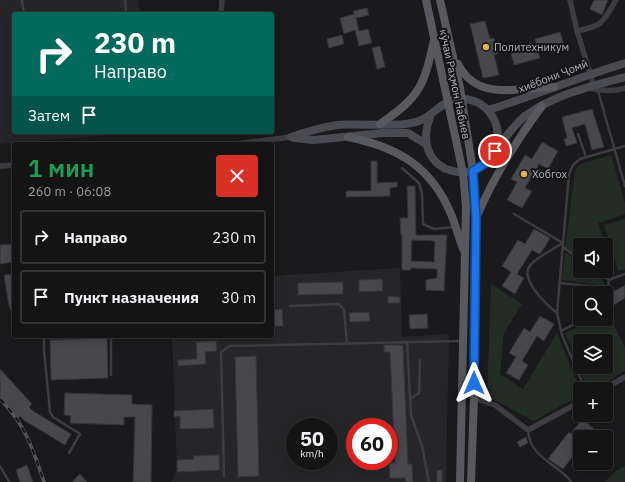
<!DOCTYPE html>
<html lang="ru">
<meta charset="utf-8">
<style>
:root{--surface:#141415;--page:#1d1d1e;--text:#f1f3f6;--muted:#9d9ea0;--line:#333334}
body{margin:0;font-family:"IBM Plex Sans",sans-serif;background:var(--page);color:var(--text);height:100vh;display:flex;flex-direction:column;font-size:15px;white-space:nowrap}
*{box-sizing:border-box;margin:0}
p{font-size:13px;color:var(--muted)}
.icon{flex:none;width:22px;height:22px;fill:none;stroke:currentColor;stroke-width:2;stroke-linecap:round;stroke-linejoin:round}
.map{position:relative;flex:1;overflow:hidden}
.side{position:absolute;left:12px;top:142px;width:262px;height:196px;display:flex;flex-direction:column;background:var(--surface);border-radius:4px;box-shadow:0 2px 10px #0003,0 0 0 1px var(--line)}
.side>*{flex:none}
.banner{position:absolute;left:12px;top:12px;width:262px;height:122px;border-radius:4px;box-shadow:0 2px 10px #0003,0 0 0 1px var(--line);background:#00695c;color:#fff;overflow:hidden}
.tools{position:absolute;left:573px;top:238px;display:grid;gap:8px}
.tools a{display:grid;place-items:center;width:40px;height:40px;border-radius:4px;background:var(--surface);box-shadow:0 2px 10px #0003,0 0 0 1px var(--line);font-size:20px}
.speed{position:absolute;left:286px;top:418px;display:flex;gap:8px;font-size:20px;font-weight:700;text-align:center}
.speed>*{display:grid;place-content:center;width:52px;height:52px;border-radius:50%;background:var(--surface);box-shadow:0 2px 10px #0003,0 0 0 1px var(--line);line-height:1}
.speed small{font-size:10px;font-weight:400}
.speed .limit{border:6px solid #d22;background:#fff;color:#111}
.pin{position:absolute;display:grid;place-items:center;width:34px;height:34px;color:#fff;margin:-17px;border:2px solid #fff;border-radius:50%;box-shadow:0 1px 4px #0007}
.me{position:absolute;width:44px;margin:-22px;rotate:0deg;stroke-linejoin:round;filter:drop-shadow(0 0 3px #0008)}
.turn{display:flex;align-items:center;gap:14px;height:84px;padding:0 16px;font-size:18px}
.turn .icon{width:52px;height:52px;stroke-width:2.5}
.turn b{display:block;font-size:28px;line-height:34px}
.then{display:flex;align-items:center;height:38px;padding:0 16px;background:#0003;gap:8px;font-size:15px}
.round{display:grid;place-items:center;flex:none;width:42px;height:42px;border-radius:4px;background:var(--page)}
.head{display:flex;align-items:center;justify-content:space-between;height:68px;padding:0 16px}
h1{font-size:24px;font-weight:600;line-height:30px;color:#1e9e55}
ul{padding:0;list-style:none}
li{display:flex;align-items:center;gap:12px;height:54px;margin:0 8px 6px;padding:0 8px;border:2px solid var(--line);border-radius:4px}
li div{flex:1}
li b{display:block;font-size:15px}
li em{font-style:normal}
.map>svg:first-child{display:block}
</style>
<div class="map">
<svg width="625" height="482" viewBox="0 0 625 482">
<rect width="100%" height="100%" fill="#1a1a1c"/>
<g fill="#262629" fill-rule="evenodd">
<path d="M0,0H138L140,14H14V132L132,133L0,144Z"/>
<path d="M400,268L402,337L449,334L446,482H171L177,470L172,336H272V276ZM295,427H329V461H295ZM355,427H389V461H355Z"/>
</g>
<g fill="#242c26" fill-rule="evenodd">
<path d="M611,155L625,203V214L598,223L605,245H580V258L565,249L575,171L580,164Z"/>
<path d="M625,219V269L618,271L604,225Z"/>
<path d="M565,252L580,262V271C593,271 600,273 605,286L562,280Z"/>
<path d="M491,284L522,304L504,333L500,374L523,389L557,333L580,389V395L534,421L487,396Z"/>
<path d="M608,313L625,348V371L595,389H588L565,333L594,319H606ZM580,341H606V367H580Z"/>
<path d="M625,466V482H605L617,470Z"/>
</g>
<g fill="#47474c" stroke="#343438" fill-rule="evenodd">
<path d="M594,0H608L602,15L590,9Z"/>
<path d="M367,8L369,15L356,18L359,31L368,29L372,43L359,46L355,30L344,34L340,18L354,14L353,11Z"/>
<path d="M485,21L490,39L494,38L498,54L494,55L499,75L483,78L470,24Z"/>
<path d="M560,32L564,45L538,52L540,58L514,65L511,53L536,46L535,39Z"/>
<path d="M342,35L344,44L329,48L327,39Z"/>
<path d="M380,46L385,67L377,69L372,48Z"/>
<path d="M592,109L604,147L592,150L585,124L572,128L577,143L566,146L564,139L567,138L562,117Z"/>
<path d="M542,142L558,151L548,169L539,164L525,188L532,191L522,208L507,200L517,182L511,179L525,155L532,159Z"/>
<path d="M371,161H377V183L397,182V187L390,188V196L346,197V191H371Z"/>
<path d="M407,186H415L416,235H447L444,291L426,290V280L437,278V269L411,268V270H402V235H401L400,218H408ZM412,240L435,241L434,262L411,261Z"/>
<path d="M534,229L550,238L541,253L539,254L532,250L517,274L524,278L515,294L502,286L511,272L502,266L518,240L525,244Z"/>
<path d="M14,244V262L0,264V245Z"/>
<path d="M14,274V318L9,306L4,275Z"/>
<path d="M382,279L383,291L359,292V280Z"/>
<path d="M343,282V294L298,295V283Z"/>
<path d="M625,285V298L609,308L606,302V296Z"/>
<path d="M388,296L400,297V303H388Z"/>
<path d="M282,309L283,326H272V310Z"/>
<path d="M369,312L370,321L350,322L349,313Z"/>
<path d="M427,314L428,328L410,329L409,315Z"/>
<path d="M540,316L554,324L544,341L537,336L522,361L528,365L519,380L506,373L516,357L509,353L524,328L530,332Z"/>
<path d="M107,338L108,378L51,380L50,340Z"/>
<path d="M216,341L217,351L205,352L206,364L178,366V360L197,359L196,342Z"/>
<path d="M384,345H403L408,464H412L413,482H406L405,478H390L389,463H395L390,352H384Z"/>
<path d="M256,356L259,476L238,477L235,357Z"/>
<path d="M0,369L32,404L29,407L33,411L71,434L65,445L25,421L20,416L18,418L0,399Z"/>
<path d="M65,393L132,395V404L152,405L151,482H133L135,417H124V425L70,423L71,416L64,415Z"/>
<path d="M213,409L214,428L180,429V416L174,417V411Z"/>
<path d="M582,419L594,429L587,437H580V447L563,469L548,459L569,432L571,434Z"/>
<path d="M526,437L528,443L520,447L517,442Z"/>
<path d="M219,455L220,470L177,472V460L194,459L193,456Z"/>
<path d="M27,465L33,482H20L16,470Z"/>
<rect x="437" y="470" width="5" height="12"/>
<path d="M80,474L87,482H72Z"/>
</g>
<g fill="none" stroke-linecap="round" stroke-linejoin="round">
<g stroke="#3c3c41" stroke-width="2.5">
<path d="M22,0L24,14"/>
<path d="M125,0L126,14"/>
<path d="M598,91L625,186"/>
<path d="M578,134L586,157"/>
<path d="M402,168L419,183L422,194L423,224L434,229L454,227"/>
<path d="M514,214L563,243C554,249 534,258 529,267C521,281 547,305 557,313"/>
<path d="M563,247L580,260"/>
<path d="M596,271L609,280L625,274"/>
<path d="M560,283L608,288L609,280"/>
<path d="M290,306L339,304L344,310L347,344"/>
<path d="M561,331L584,319"/>
<path d="M44,336V350L50,412L53,417L80,434L69,453"/>
<path d="M111,336V375"/>
<path d="M407,342L411,415L422,446L429,482"/>
<path d="M585,389L562,335L557,313L569,174L573,165L580,159L625,146"/>
<path d="M410,399L419,393L420,360"/>
<path d="M528,431C530,459 561,465 571,482"/>
<path d="M0,466L9,482"/>
<path d="M224,476L221,352L230,346L462,341"/>
</g>
<g stroke="#3c3c41" stroke-width="5.5">
<path d="M570,0L577,31C603,26 603,22 616,0"/>
<path d="M221,14L222,0"/>
<path d="M577,31L594,86"/>
<path d="M588,88C601,91 613,92 625,88"/>
<path d="M235,144L291,137"/>
<path d="M0,166L14,165"/>
<path d="M603,389L625,377"/>
<path d="M474,398L495,405L528,430L580,402"/>
</g>
<g stroke="#4a4b50" stroke-width="8">
<path d="M488,110C534,96 579,77 625,63"/>
<path d="M291,137C306,132 322,127 338,125C360,123 401,128 419,121C435,115 442,99 461,99C471,98 484,104 490,113C497,122 499,132 497,144C486,191 408,177 430,117"/>
<path d="M294,138L314,140L383,133H408L426,144"/>
<path d="M497,149C505,138 514,125 525,116C553,95 592,86 625,77"/>
</g>
<g stroke="#58595f" stroke-width="8">
<path d="M426,0L463,173L466,206L460,482"/>
<path d="M440,0L460,88L473,171L476,219L474,398L471,482"/>
<path d="M458,64C478,103 519,87 554,87"/>
<path d="M380,124C420,97 424,86 434,40"/>
<path d="M348,137C397,147 431,166 451,214C456,226 459,239 464,251"/>
<path d="M477,216C494,176 516,141 542,106"/>
</g>
<g stroke="#535459" stroke-width="3.5">
<path id="rail" d="M0,399C26,426 32,447 44,482"/>
</g>
<use href="#rail" stroke="#151517" stroke-width="2" stroke-dasharray="6" stroke-linecap="butt"/>
</g>
<g fill="none" stroke-linecap="round" stroke-linejoin="round">
<g stroke="#114b97" stroke-width="10">
<path id="route" d="M474,383L476,219L473,171L486,163L495,151"/>
</g>
<use href="#route" stroke="#1a73e8" stroke-width="7"/>
</g>
<g fill="#dfb34f" stroke="#151517" stroke-width="1.5">
<circle cx="486" cy="47" r="4"/>
<circle cx="524" cy="174" r="4"/>
</g>
<g text-anchor="middle" dominant-baseline="central" stroke-width="4" stroke-linejoin="round" paint-order="stroke">
<g font-size="11" fill="#aeb1ba" stroke="#151517" text-anchor="start">
<text x="494" y="47">Политехникум</text>
<text x="532" y="174">Хобгох</text>
</g>
<g font-size="11" fill="#aeb1ba" stroke="#151517">
<text transform="translate(553 76) rotate(-21)">хиёбони Ҷомӣ</text>
<text transform="translate(455 84) rotate(78)">кӯчаи Раҳмон Набиев</text>
</g>
</g>
</svg>
<div class="tools">
<a><svg class="icon" aria-label="sound" viewBox="0 0 24 24"><path d="M4 9h4l5-4v14l-5-4H4zM17 9q2 3 0 6"/></svg></a>
<a><svg class="icon" aria-label="search" viewBox="0 0 24 24"><circle cx="10" cy="10" r="6"/><path d="M15 15l6 6"/></svg></a>
<a><svg class="icon" aria-label="layers" viewBox="0 0 24 24"><path d="M12 4l9 5-9 5-9-5zM3 14l9 5 9-5"/></svg></a>
<a>+</a>
<a>−</a>
</div>
<div class="speed"><div>50<small>km/h</small></div><div class="limit">60</div></div>
<div class="pin" style="left:495px;top:151px;background:#d93025"><svg class="icon" aria-label="arrive" viewBox="0 0 24 24"><path d="M6 21V4h12l-3 4 3 4H6"/></svg></div>
<svg class="me" style="left:474px;top:383px" viewBox="-20 -20 40 40"><path d="M0-17L14 15 0 8-14 15z" fill="#1a73e8" stroke="#fff" stroke-width="4"/></svg>
<div class="banner">
<div class="turn"><svg class="icon" aria-label="right" viewBox="0 0 24 24"><path d="M7 20v-9h11M14 6l5 5-5 5"/></svg><div><b>230 m</b>Направо</div></div>
<div class="then">Затем<svg class="icon" aria-label="arrive" viewBox="0 0 24 24"><path d="M6 21V4h12l-3 4 3 4H6"/></svg></div>
</div>
<section class="side">
<div class="head"><div><h1>1 мин</h1><p>260 m · 06:08</p></div><a class="round" style="background:#d93025;color:#fff"><svg class="icon" aria-label="close" viewBox="0 0 24 24"><path d="M6 6l12 12M18 6L6 18"/></svg></a></div>
<ul>
<li><svg class="icon" aria-label="right" viewBox="0 0 24 24"><path d="M7 20v-9h11M14 6l5 5-5 5"/></svg><div><b>Направо</b></div><em>230 m</em></li>
<li><svg class="icon" aria-label="arrive" viewBox="0 0 24 24"><path d="M6 21V4h12l-3 4 3 4H6"/></svg><div><b>Пункт назначения</b></div><em>30 m</em></li>
</ul>
</section>
</div>
